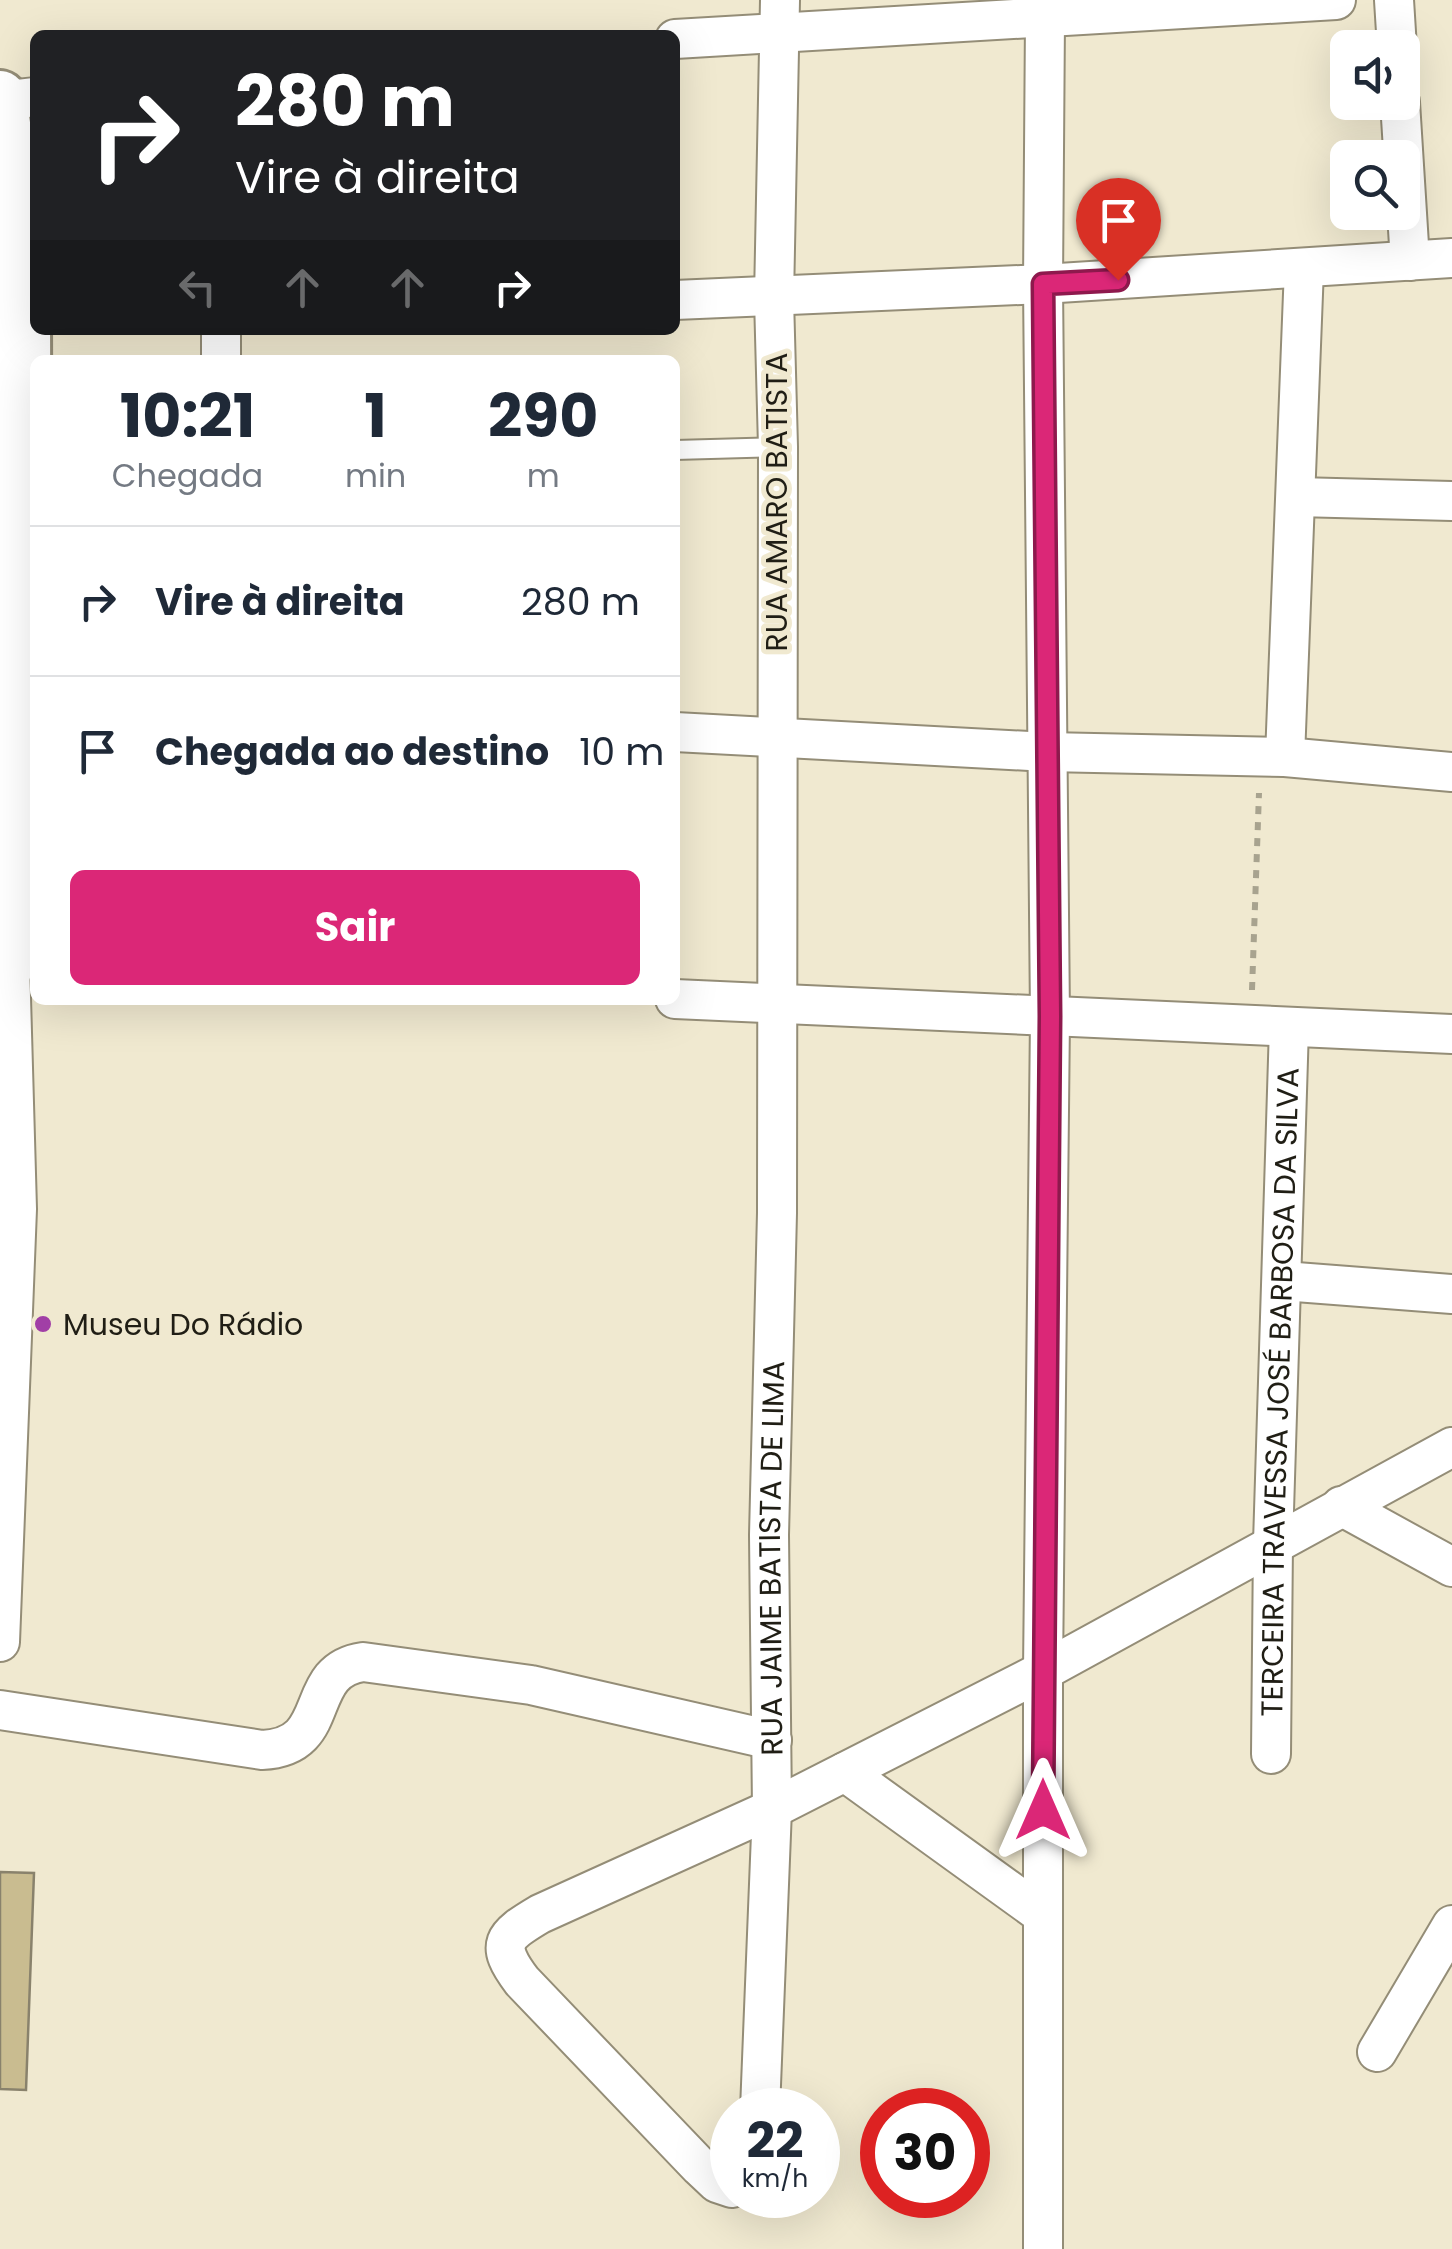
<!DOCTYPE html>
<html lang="pt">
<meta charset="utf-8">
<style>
:root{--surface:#fff;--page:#f2f2f3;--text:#1f2937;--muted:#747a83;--line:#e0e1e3;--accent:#db2777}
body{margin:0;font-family:Poppins,sans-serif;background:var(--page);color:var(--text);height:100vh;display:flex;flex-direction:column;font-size:38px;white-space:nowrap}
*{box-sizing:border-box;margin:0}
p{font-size:32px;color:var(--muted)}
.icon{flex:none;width:55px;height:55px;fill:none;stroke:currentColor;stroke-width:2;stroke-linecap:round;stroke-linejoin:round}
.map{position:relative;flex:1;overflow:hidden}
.details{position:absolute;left:30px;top:355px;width:650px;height:650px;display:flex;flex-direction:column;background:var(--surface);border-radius:15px;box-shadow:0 10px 40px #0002}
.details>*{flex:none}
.banner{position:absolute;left:30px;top:30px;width:650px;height:305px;border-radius:15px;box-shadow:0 10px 40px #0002;background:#202124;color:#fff;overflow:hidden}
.tools{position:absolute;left:1330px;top:30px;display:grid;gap:20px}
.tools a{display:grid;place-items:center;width:90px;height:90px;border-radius:15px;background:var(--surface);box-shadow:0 10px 40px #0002;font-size:50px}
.speed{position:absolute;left:710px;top:2088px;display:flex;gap:20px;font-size:50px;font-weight:700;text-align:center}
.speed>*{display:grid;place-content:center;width:130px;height:130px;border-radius:50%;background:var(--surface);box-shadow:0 10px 40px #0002;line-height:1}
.speed small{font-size:25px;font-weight:400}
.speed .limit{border:15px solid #d22;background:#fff;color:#111}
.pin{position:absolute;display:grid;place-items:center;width:85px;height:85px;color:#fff;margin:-102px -42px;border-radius:50% 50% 50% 0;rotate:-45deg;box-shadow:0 0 10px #0007}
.pin .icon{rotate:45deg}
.me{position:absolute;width:110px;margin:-55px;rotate:0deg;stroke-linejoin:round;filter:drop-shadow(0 0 8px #0008)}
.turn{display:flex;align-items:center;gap:35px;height:210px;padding:0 40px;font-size:45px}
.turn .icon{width:130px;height:130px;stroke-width:2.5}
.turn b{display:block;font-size:70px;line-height:85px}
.lanes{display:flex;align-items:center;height:95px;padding:0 40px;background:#0003;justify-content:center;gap:50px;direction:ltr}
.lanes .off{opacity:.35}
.eta{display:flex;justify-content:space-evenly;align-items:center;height:170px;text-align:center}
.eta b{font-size:60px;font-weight:700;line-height:70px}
.cta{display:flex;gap:20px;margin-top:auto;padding:20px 40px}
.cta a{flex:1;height:115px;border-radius:15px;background:var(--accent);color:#fff;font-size:40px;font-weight:700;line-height:115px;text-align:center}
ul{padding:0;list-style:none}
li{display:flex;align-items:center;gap:30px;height:150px;padding:0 40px;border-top:2px solid var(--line)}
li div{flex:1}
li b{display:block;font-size:38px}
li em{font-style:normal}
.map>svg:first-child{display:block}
</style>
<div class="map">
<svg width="1452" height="2249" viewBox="0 0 1452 2249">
<rect width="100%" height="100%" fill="#f0e9d0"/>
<path fill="#c9bc90" stroke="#89826c" stroke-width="2.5" d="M0,1872L34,1873L26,2090L0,2089Z"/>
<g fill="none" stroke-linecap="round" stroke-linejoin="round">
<g stroke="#948d77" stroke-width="22">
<path id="lane" d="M675,450L778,447"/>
</g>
<g stroke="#948d77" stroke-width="42">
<g id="street">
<path d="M1394,0L1397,48"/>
<path d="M675,39L1336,0"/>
<path d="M0,101L35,97"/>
<path d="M1400,102L1410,261"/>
<path d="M675,300L1043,284L1452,258"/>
<path d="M221,330V360"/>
<path d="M1297,497L1452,501"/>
<path d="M675,732L1047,752L1285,757L1452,772"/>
<path d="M1285,757L1304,268"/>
<path d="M675,999L1452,1034"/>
<path d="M1283,1281L1452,1294"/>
<path d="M1341,1506L1452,1567"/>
<path d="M0,1642L17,1209L10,962"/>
<path d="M0,1710L262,1750C336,1747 300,1671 363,1662L531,1685L772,1740"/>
<path id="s1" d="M1271,1754L1273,1543L1289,1027"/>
<path d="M845,1772L1043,1915"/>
<path d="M1377,2052L1452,1925"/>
<path id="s2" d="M760,2110L772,1809L769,1535L777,1213L778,447L774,298L780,0"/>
<path d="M732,2188L717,2183L700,2167L522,1981C494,1944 503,1936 540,1914L772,1809L1043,1671L1452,1447"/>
<path d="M1043,2249V1671L1050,1017L1043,284L1045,18"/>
</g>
</g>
<g stroke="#948d77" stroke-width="58">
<g id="secondary">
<path d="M0,97L19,226L24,306L25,709L13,918"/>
<path d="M0,893C17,921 16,952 0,980"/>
</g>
</g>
<path stroke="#a8a38f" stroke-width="6" stroke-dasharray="8 8" stroke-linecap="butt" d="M1252,990L1259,793"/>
<use href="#lane" stroke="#fff" stroke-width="18"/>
<use href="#street" stroke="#fff" stroke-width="38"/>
<use href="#secondary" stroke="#fff" stroke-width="52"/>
</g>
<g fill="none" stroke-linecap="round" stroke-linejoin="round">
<g stroke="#8e194d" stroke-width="25">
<path id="route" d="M1043,1810L1050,1016L1043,284L1118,280"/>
</g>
<use href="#route" stroke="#db2777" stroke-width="18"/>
</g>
<circle fill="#a13fa6" stroke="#f0e9d0" stroke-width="4" cx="43" cy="1324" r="10"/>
<g text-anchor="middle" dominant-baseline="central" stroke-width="10" stroke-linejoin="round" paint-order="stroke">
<g font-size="30" fill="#201e15" stroke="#f0e9d0">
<text transform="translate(776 502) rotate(-90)">RUA AMARO BATISTA</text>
<text stroke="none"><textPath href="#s1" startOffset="362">TERCEIRA TRAVESSA JOSÉ BARBOSA DA SILVA</textPath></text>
<text stroke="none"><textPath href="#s2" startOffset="552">RUA JAIME BATISTA DE LIMA</textPath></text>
</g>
<g font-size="30" fill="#201e15" stroke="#f0e9d0" text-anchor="start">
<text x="63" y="1324">Museu Do Rádio</text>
</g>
</g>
</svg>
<div class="tools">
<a><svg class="icon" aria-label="sound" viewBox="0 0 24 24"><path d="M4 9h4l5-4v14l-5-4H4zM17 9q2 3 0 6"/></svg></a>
<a><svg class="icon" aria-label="search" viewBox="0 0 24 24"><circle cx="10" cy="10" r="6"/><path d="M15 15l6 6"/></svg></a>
</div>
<div class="speed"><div>22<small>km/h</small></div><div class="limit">30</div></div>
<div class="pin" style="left:1118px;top:280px;background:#d93025"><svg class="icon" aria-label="arrive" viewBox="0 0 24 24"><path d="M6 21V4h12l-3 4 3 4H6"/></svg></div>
<svg class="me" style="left:1043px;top:1810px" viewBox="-20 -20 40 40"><path d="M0-17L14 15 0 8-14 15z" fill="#db2777" stroke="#fff" stroke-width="4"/></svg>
<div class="banner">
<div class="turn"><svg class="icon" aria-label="right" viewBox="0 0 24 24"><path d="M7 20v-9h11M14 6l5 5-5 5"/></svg><div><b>280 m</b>Vire à direita</div></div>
<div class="lanes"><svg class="icon off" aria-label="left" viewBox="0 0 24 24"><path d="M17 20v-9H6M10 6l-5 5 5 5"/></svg><svg class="icon off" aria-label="ahead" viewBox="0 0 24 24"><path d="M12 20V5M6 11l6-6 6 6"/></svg><svg class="icon off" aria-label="ahead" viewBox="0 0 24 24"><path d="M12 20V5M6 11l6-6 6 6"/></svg><svg class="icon" aria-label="right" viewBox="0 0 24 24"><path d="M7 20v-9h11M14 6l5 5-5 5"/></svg></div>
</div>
<section class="details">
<div class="eta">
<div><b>10:21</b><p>Chegada</p></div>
<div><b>1</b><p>min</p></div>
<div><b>290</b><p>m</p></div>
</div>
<ul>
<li><svg class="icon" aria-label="right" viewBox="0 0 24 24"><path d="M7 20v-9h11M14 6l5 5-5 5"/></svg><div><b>Vire à direita</b></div><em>280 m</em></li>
<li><svg class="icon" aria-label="arrive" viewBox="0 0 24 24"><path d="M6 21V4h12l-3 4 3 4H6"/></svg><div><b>Chegada ao destino</b></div><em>10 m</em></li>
</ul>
<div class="cta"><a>Sair</a></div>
</section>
</div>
